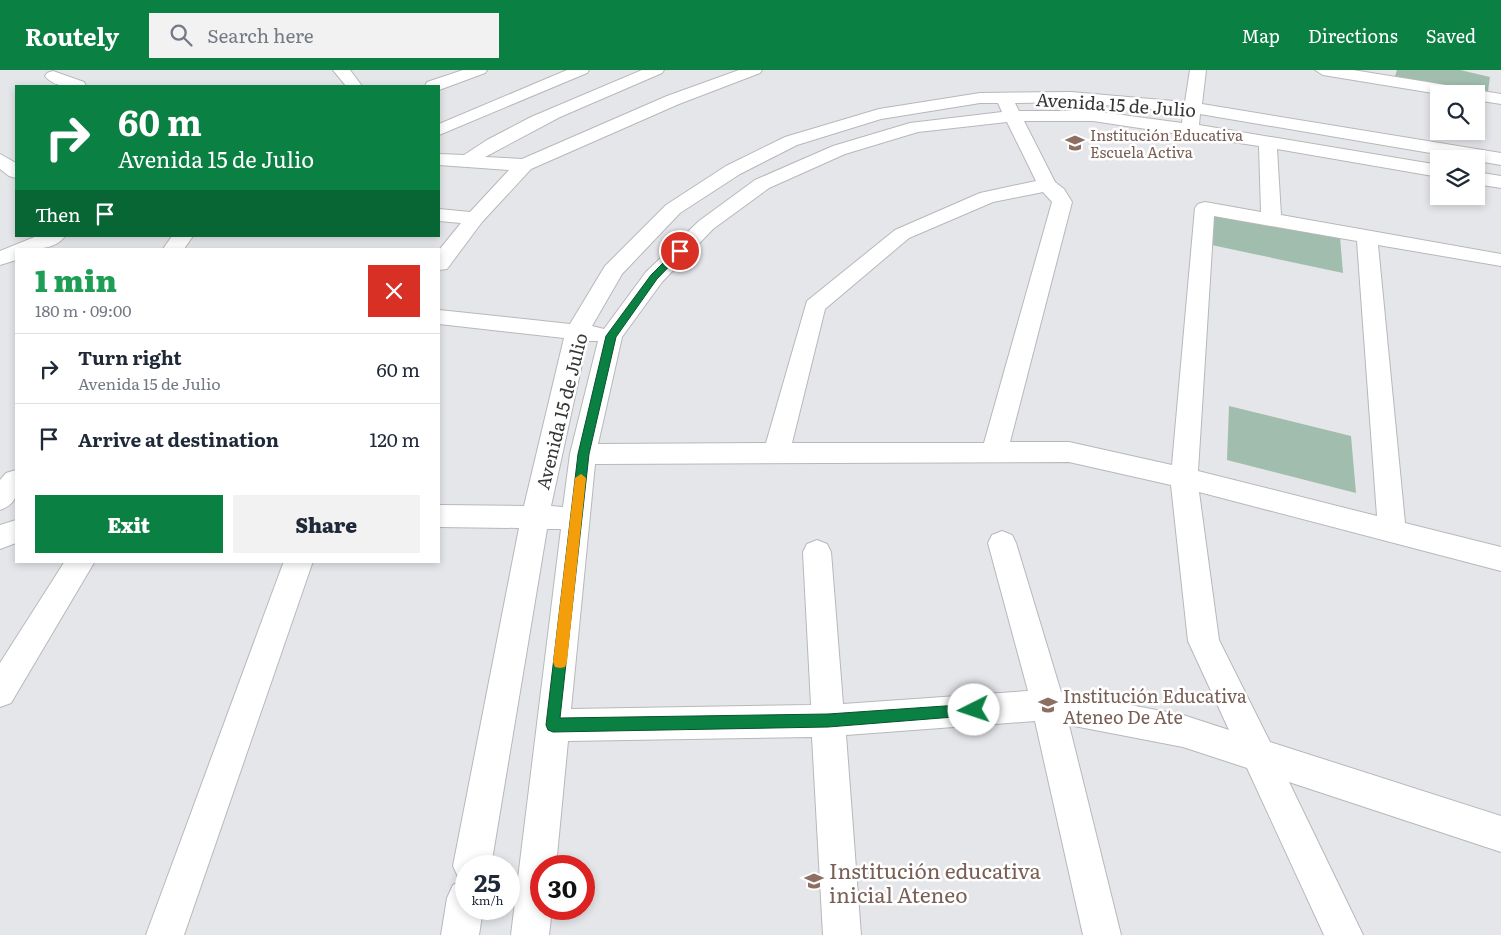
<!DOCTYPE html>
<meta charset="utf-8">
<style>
:root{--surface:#fff;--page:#f2f2f3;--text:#1f2937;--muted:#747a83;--line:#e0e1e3;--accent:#0b8043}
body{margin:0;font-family:Literata,serif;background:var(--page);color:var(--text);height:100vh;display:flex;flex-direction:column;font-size:19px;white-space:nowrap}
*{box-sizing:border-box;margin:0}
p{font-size:16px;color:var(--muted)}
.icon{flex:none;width:28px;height:28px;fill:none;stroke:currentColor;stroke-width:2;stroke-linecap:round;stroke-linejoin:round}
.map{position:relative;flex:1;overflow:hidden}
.details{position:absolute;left:15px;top:178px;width:425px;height:315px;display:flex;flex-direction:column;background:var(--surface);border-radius:0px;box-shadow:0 2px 8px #0003}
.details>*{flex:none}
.top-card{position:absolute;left:15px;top:15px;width:425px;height:152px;border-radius:0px;box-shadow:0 2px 8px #0003;background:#0b8043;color:#fff;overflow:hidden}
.buttons{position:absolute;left:1430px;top:15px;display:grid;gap:10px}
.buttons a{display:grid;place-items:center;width:55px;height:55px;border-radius:0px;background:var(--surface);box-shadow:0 2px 8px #0003;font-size:25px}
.speed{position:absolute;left:455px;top:785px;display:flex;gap:10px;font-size:25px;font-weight:700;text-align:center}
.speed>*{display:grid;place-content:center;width:65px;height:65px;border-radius:50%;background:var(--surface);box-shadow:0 2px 8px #0003;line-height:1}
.speed small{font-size:12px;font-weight:400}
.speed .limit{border:8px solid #d22;background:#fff;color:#111}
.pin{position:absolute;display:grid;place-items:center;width:42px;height:42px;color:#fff;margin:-21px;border:2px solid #fff;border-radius:50%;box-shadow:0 1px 5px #0007}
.me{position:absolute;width:55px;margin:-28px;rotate:266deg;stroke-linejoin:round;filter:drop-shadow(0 0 4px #0008)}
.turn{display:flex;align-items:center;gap:18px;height:105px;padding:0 20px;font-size:22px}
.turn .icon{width:65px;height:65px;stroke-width:2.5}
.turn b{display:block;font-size:35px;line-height:42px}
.then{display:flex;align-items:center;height:48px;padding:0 20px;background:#0003;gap:10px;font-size:19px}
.round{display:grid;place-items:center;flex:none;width:52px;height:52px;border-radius:0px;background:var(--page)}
.head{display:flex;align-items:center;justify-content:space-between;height:85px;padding:0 20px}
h1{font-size:30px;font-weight:800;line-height:38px;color:#1e9e55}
.primary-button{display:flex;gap:10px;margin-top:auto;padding:10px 20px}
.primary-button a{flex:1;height:58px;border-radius:0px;background:var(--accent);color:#fff;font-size:20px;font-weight:800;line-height:58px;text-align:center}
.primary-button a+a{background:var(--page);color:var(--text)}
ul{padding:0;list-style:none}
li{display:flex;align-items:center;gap:15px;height:70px;padding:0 20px;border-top:1px solid var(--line)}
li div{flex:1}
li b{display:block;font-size:19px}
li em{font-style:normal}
header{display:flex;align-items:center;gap:30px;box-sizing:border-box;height:70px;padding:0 25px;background:var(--accent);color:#fff}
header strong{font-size:24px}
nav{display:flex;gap:28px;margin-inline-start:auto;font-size:18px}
.search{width:350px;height:45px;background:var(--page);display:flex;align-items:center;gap:12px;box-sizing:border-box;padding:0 18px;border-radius:0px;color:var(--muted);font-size:19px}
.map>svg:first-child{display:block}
</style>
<header>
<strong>Routely</strong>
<div class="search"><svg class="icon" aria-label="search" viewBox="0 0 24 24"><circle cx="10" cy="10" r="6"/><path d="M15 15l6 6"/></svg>Search here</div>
<nav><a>Map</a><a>Directions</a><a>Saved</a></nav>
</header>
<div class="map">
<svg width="1501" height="865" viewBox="0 0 1501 865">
<rect width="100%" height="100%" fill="#e5e6e9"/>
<g fill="#a0bdad">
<path d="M1397,0H1460L1490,7L1488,21L1484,22L1397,9L1395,6Z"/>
<path d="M1210,141L1340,167L1343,203L1207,174Z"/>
<path d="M1229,336L1351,366L1356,423L1227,390Z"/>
</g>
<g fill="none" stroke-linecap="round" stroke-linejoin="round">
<g stroke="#b7b8ba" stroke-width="2">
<g id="minor">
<path d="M333,0H350L362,16H346Z"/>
<path d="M463,0H487L485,3L439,20V16H425L427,12Z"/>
<path d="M567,0H589L587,3L439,65V54Z"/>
<path d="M642,0H664L662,3L560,47L485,87L522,89L667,26L739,0H762L760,3L679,34L531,99L482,152L447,199L439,200V180L461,153L439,151V139L470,142L509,100L439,95V84L464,85L487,70L531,47Z"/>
<path d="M1190,0H1206L1202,34L1501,83V95L1200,44L1199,55L1439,95V107L1277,79L1281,145L1501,184V196L1378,175L1405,453L1501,477V501L1199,422L1219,570L1270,672L1501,746V782L1289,712L1363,865H1324L1247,698L1183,677L1069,655L1121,865H1083L1035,651L846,665L861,865H823L812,667L568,671L556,796H541V839H552L549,865H511L561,459H547L491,796H466V839H483L479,865H441L447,828L453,815L462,811L459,809L453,796L519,458L439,457V435L524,436L564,268L439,254V240L570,254L605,196L666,135L726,96L785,67L879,39L980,23L1071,22L1185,32ZM1071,32L1183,42L1182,53L1093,41H1019L1015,33ZM980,33H998L1002,42L910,53L833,76L755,110L699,151L646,202L604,259L592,256L622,204L680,143L740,104L797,75L881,49ZM1024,51H1093L1259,76L1261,142L1205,132L1198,134L1195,138L1172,395L1069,372H1010L1072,132L1064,119L1055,112ZM1007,52L1036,111L980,123L895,160L807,231L766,373L598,374L622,267L662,212L713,159L769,118L845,84L918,62ZM1043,122L1052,132L984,373H792L825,239L909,168L993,132ZM1214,146L1357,171L1377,446L1198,401ZM587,271H598L570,384L563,437L551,436ZM1069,392L1171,415L1188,571L1229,660L1183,645L1061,622L1016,473L1012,465L1002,461L992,465L988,473L1028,621L843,634L831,482L827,474L817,470L807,474L803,482L811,635L571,639L595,394Z"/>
<path d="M1315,0H1353L1501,24V34L1476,30V24H1439L1323,5Z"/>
<path d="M53,1L84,12L86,16C73,17 54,18 45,6L47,3Z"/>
<path d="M0,84L16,93V108L9,106L0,99Z"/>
<path d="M1476,102L1501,106V118L1476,114Z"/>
<path d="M37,166H65C55,181 32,179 16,179V190L0,195V181Z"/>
<path d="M172,166H193L184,179H163Z"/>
<path d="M16,400C17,418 21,433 0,440V410L6,403Z"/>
<path d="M16,450V473L0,479V455Z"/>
<path d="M65,491H95L11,633L0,637V593Z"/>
<path d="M284,491H313L184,865H146Z"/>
</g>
</g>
<use href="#minor" fill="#fff" fill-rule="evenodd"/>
</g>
<path fill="#0b8043" stroke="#07532c" d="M677,179L684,181L657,209L616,267L589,384L560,648L828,644L974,634L979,636L981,640L979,645L828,657L553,662L548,660L546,655L578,384L606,266L651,205Z"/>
<path fill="#f59e0b" d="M581,404L586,408L567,592L565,597L560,598L555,597L553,592L575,408Z"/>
<defs>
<g id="school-bare" transform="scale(1.5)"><path d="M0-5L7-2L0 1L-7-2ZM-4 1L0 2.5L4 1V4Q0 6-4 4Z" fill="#8d6e63" stroke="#fff" stroke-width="2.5" paint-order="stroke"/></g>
</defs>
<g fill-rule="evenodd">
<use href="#school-bare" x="1075" y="73"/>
<use href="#school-bare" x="1048" y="635"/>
<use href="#school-bare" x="814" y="811"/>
</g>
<g text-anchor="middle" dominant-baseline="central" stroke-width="5" stroke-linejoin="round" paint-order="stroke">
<g font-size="15" fill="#785e54" stroke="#fff" text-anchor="start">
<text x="1090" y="64">Institución Educativa<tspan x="1090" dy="17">Escuela Activa</tspan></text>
</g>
<g font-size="18" fill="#363637" stroke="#fff">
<text transform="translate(1116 34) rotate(4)">Avenida 15 de Julio</text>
<text transform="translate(561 341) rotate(-76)">Avenida 15 de Julio</text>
</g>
<g font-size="18" fill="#785e54" stroke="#fff" text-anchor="start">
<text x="1063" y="625">Institución Educativa<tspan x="1063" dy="21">Ateneo De Ate</tspan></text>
</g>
<g font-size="21" fill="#785e54" stroke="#fff" text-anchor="start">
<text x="829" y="799">Institución educativa<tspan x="829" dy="24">inicial Ateneo</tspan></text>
</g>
</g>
</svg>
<div class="buttons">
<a><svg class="icon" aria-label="search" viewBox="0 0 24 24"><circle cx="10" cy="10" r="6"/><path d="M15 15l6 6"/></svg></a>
<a><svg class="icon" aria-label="layers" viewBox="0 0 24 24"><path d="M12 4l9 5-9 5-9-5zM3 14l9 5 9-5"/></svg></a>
</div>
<div class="speed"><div>25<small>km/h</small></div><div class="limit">30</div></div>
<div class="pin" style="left:680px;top:181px;background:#d93025"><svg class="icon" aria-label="arrive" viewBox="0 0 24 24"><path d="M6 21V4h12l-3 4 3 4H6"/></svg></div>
<svg class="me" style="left:974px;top:640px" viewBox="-20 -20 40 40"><circle r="19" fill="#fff"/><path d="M0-13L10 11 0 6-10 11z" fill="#0b8043"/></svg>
<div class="top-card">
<div class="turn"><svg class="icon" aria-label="right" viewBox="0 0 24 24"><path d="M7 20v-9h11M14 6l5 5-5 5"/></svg><div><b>60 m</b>Avenida 15 de Julio</div></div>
<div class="then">Then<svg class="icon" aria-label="arrive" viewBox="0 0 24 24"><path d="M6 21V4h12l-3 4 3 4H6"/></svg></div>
</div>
<section class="details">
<div class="head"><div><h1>1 min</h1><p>180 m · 09:00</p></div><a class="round" style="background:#d93025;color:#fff"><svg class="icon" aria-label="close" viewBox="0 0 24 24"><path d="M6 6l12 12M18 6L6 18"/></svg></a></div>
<ul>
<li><svg class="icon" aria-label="right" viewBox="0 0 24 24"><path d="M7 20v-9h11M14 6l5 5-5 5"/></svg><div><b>Turn right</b><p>Avenida 15 de Julio</p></div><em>60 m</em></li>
<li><svg class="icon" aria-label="arrive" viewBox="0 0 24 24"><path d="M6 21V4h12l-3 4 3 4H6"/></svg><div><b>Arrive at destination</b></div><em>120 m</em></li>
</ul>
<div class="primary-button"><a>Exit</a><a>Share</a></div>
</section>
</div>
